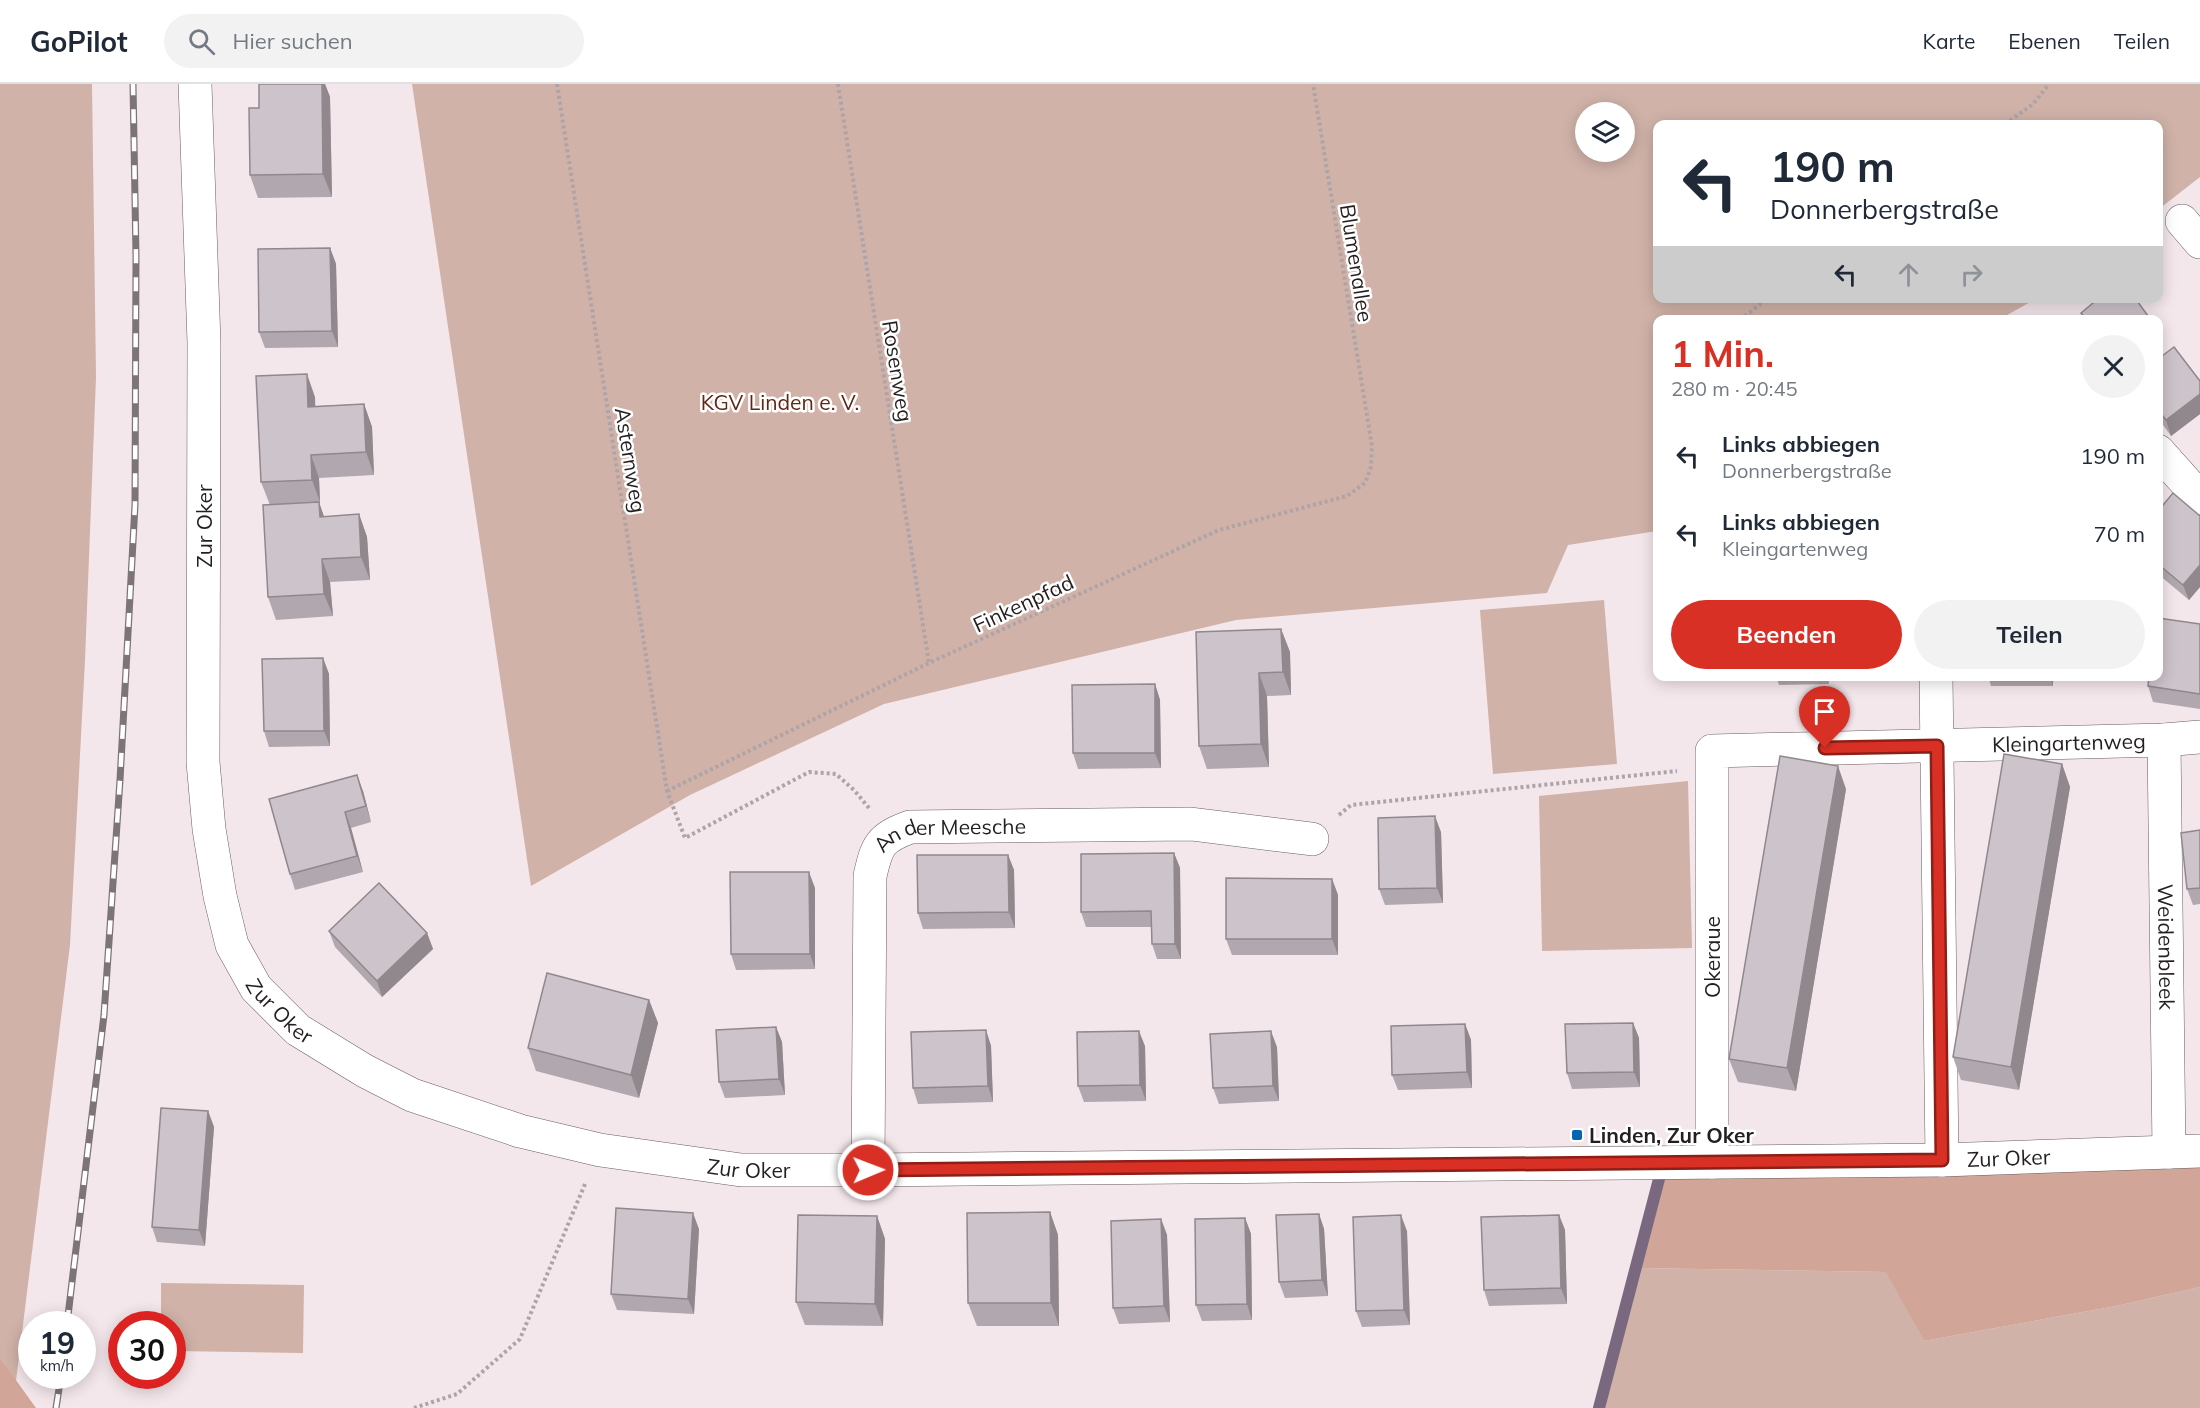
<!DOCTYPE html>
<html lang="de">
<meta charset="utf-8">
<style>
:root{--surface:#fff;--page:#f2f2f3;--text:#1f2937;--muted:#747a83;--line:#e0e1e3;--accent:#d93025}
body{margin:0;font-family:Mulish,sans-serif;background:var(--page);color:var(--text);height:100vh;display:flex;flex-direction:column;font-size:22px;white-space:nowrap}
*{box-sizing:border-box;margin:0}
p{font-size:20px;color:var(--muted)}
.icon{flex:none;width:33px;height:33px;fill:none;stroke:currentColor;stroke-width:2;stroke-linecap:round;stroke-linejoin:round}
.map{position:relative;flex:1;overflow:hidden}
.sheet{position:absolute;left:1653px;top:231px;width:510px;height:366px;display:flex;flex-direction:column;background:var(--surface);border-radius:12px;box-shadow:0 3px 15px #0003}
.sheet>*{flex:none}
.hud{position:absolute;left:1653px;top:36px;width:510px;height:183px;border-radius:12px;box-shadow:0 3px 15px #0003;background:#fff;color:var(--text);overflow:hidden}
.controls{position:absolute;left:1575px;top:18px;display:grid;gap:12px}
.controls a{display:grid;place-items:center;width:60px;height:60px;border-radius:50%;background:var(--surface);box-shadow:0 3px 15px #0003;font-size:30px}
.speed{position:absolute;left:18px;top:1227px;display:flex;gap:12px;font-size:30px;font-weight:700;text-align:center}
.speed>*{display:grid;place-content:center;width:78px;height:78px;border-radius:50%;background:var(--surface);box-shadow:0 3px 15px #0003;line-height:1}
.speed small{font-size:15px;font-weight:400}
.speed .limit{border:9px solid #d22;background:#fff;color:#111}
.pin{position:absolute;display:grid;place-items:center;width:51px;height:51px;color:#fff;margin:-62px -26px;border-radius:50% 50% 50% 0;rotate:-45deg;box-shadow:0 0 6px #0007}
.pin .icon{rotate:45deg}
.me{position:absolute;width:66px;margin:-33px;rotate:89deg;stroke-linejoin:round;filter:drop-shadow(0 0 4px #0008)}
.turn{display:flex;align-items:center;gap:21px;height:126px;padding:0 18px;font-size:27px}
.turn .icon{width:78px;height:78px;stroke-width:2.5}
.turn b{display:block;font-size:42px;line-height:51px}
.lanes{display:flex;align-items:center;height:57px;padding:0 18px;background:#0003;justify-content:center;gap:30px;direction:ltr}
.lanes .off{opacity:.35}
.round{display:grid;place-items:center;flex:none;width:63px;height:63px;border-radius:32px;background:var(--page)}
.summary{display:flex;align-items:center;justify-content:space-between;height:102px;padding:0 18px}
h1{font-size:36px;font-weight:700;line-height:45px;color:var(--accent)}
.action{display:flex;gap:12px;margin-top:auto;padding:12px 18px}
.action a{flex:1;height:69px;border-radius:36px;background:var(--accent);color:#fff;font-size:24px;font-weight:700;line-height:69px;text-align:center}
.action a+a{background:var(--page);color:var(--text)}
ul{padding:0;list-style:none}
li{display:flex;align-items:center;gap:18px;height:78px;padding:0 18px}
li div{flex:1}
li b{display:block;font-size:22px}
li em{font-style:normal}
header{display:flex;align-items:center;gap:36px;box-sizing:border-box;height:84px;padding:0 30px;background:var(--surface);border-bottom:2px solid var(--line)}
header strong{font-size:28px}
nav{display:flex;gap:33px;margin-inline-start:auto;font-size:21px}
.search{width:420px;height:54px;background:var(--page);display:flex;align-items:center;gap:15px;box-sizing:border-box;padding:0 21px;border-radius:33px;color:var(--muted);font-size:22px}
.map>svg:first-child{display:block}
</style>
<header>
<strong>GoPilot</strong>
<div class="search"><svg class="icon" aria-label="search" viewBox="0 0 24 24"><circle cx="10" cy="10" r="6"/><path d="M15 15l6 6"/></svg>Hier suchen</div>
<nav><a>Karte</a><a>Ebenen</a><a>Teilen</a></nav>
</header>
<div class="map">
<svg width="2200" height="1324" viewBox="0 0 2200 1324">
<rect width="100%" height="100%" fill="#f4e7eb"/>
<g fill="#d0b2a8" fill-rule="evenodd">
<path d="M0,0H92L96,293L85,576L70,861L16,1297L0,1274Z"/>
<path d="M412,0H2200V93L2159,125L2158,40H1658V214L2036,215L2000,235L1658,236L1657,447L1568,461L1547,509L1236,536L884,620L690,711L531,802ZM1624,28V68H1586V28Z"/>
<path d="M1604,516L1617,680L1493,690L1480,526Z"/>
<path d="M1688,697L1692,864L1542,867L1539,712Z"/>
<path d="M1636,1184L1887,1188L1924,1257L2116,1222L2200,1203V1324H1599Z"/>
<path d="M161,1199L304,1201L303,1269L173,1267L172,1240H161Z"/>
</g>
<g fill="#d1a597">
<path d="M2200,1082V1203L2116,1222L1924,1257L1886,1188L1636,1184L1659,1095L1943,1092Z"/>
<path d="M0,1274L36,1324H0Z"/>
</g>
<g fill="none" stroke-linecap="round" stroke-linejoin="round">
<path stroke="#796880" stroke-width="12" d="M1599,1324L1659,1095"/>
<g stroke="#685d61" stroke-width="34">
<g id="minor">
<path id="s1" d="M195,0L204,259L203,678L209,745L220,812L232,861L256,904L298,946L365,987L412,1011L520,1047L600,1066L741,1086H868L1942,1076L2200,1067"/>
<path d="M2182,137L2200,158"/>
<path d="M2158,367L2200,414"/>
<path d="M1936,592L1942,1076"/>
<path id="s2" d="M2164,656L2169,1068"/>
<path id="s3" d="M1712,1078V667L2164,656L2200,653"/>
<path id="s4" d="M868,1086L870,792C877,761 880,754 910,743L1191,740L1312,755"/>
</g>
</g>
<g stroke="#aea4a7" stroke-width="4" stroke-dasharray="3 3" stroke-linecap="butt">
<path d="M557,0L667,707L685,754L809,688L836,690L854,706L869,724"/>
<path d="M838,0L929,579"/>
<path d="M2005,40L2033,20L2049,0"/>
<path d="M1740,236L1768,214"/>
<path d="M667,707L929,579L1219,446L1347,412L1365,399L1371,383L1372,362L1313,0"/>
<path d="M1339,731L1351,721L1677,687"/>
<path d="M414,1324L457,1310L520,1255L585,1100"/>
</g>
<use href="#minor" stroke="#fff" stroke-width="33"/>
<g stroke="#7d7477" stroke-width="7">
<g id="rail">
<path d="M67,1240L104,931L120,696L135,421L136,172L133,0"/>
<path d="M56,1324L61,1292"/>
</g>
</g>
<use href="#rail" stroke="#fff" stroke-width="4.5" stroke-dasharray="14" stroke-linecap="butt"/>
</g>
<g fill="#b0a8ae">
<path d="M259,0H325L330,13L332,113L258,114L250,91L259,24Z"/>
<path d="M330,164L336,180L338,263L265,264L259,248Z"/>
<path d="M2158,275L2200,297V330L2171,352L2158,334Z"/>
<path d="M315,313V322L364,320L372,343L374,391L319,394L320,418L319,419L324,433L359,430L367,453L370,496L330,498L333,532L276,536L268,513L306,419L270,421L261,398Z"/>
<path d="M2158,427L2200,432V503L2189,516L2158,490Z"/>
<path d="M2200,540V625L2153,618L2148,602Z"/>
<path d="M1281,545L1290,568L1291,611L1267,612L1269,683L1207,685L1199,662Z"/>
<path d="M323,574L329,590L330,662L269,663L264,647Z"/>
<path d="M1776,592H1829V600L1779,601Z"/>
<path d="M1988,592H2053V602H1991Z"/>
<path d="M1155,600L1160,616L1161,684L1078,685L1073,669Z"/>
<path d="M2062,680L2070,703L2019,1006L1961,996L1953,973Z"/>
<path d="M1846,705L1796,1007L1738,998L1729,975Z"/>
<path d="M363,707L371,738L351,744L363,788L295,806L290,790Z"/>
<path d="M2200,746V820L2193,821L2187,805Z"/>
<path d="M1441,748L1443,819L1385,821L1379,805Z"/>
<path d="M1174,769L1180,784L1181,875H1157L1152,860L1151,843H1086L1081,828Z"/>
<path d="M1008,771L1014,786L1015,844L923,845L918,829Z"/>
<path d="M1332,795L1338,811V871H1232L1226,855Z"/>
<path d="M815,804V885L736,886L731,870Z"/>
<path d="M329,847L427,849L433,865L382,913L335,863Z"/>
<path d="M649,916L658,939L639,1014L536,987L528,964Z"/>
<path d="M1633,939L1639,954L1640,1003L1572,1005L1567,989Z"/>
<path d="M1465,940L1471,956L1472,1004L1398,1006L1392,991Z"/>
<path d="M776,943L782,958L785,1011L725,1014L719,998Z"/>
<path d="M986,947L991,962L993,1018L918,1020L913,1004Z"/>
<path d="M1145,962L1146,1017L1084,1018L1078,1002Z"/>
<path d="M1277,963L1279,1017L1219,1020L1213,1004Z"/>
<path d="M208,1027L214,1043L205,1162L157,1158L152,1143Z"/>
<path d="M1050,1128L1058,1151L1059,1242H977L968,1219Z"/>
<path d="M1319,1130L1324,1145L1328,1212L1285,1214L1279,1198Z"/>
<path d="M1559,1131L1565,1146L1567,1220L1489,1222L1484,1206Z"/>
<path d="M877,1132L885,1155L883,1242L805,1241L796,1218Z"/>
<path d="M1245,1134L1251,1150L1252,1236L1202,1237L1196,1221Z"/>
<path d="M1161,1135L1167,1151L1170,1238L1119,1240L1113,1224Z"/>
<path d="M699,1145L694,1230L617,1226L611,1210Z"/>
<path d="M1407,1147L1410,1241L1362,1243L1356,1227Z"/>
</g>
<g fill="#90888d">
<path d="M322,0H325L330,13L332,113L323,90Z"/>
<path d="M330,164L336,180L338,263L332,247Z"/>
<path d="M307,290L315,313L316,345L308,323Z"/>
<path d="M2200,310V330L2171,352L2166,336Z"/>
<path d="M364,320L372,343L374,391L366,368Z"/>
<path d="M311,371L319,394L320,418L312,396Z"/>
<path d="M319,418L327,441L320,433Z"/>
<path d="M359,430L367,453L370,496L361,473Z"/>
<path d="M322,475L330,498L333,532L324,510Z"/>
<path d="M2200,481V503L2189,516L2183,501Z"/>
<path d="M1281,545L1290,568L1291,611L1283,588Z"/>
<path d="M323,574L329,590L330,662L324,647Z"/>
<path d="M1259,589L1267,612L1269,683L1261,660Z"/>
<path d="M2050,592H2053V602Z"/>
<path d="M1155,600L1160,616L1161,684L1155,669Z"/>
<path d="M2062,680L2070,703L2019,1006L2011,983Z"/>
<path d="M1838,682L1846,705L1796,1007L1787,984Z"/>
<path d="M357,691L363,707L371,738L366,722Z"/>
<path d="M345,728L351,744L363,788L357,772Z"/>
<path d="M1435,732L1441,748L1443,819L1437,804Z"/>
<path d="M1174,769L1180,784L1181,875L1175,860Z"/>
<path d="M1008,771L1014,786L1015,844L1009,828Z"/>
<path d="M809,788L815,804V885L810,870Z"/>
<path d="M1332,795L1338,811V871L1332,855Z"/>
<path d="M427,849L433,865L382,913L377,897Z"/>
<path d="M649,916L658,939L639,1014L631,991Z"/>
<path d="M1633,939L1639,954L1640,1003L1634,988Z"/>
<path d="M1465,940L1471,956L1472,1004L1467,988Z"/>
<path d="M776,943L782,958L785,1011L779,995Z"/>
<path d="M986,946L991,962L993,1018L988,1002Z"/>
<path d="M1139,947L1145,962L1146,1017L1140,1001Z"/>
<path d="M1271,947L1277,963L1279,1017L1273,1002Z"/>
<path d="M208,1027L214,1043L205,1162L199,1146Z"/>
<path d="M1050,1128L1058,1151L1059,1242L1051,1219Z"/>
<path d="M693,1129L699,1145L694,1230L688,1215Z"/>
<path d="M1319,1130L1324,1145L1328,1212L1322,1196Z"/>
<path d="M1401,1131L1407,1147L1410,1241L1404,1226Z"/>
<path d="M1559,1131L1565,1146L1567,1220L1561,1204Z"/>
<path d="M877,1132L885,1155L883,1242L875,1220Z"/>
<path d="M1245,1134L1251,1150L1252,1236L1247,1220Z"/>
<path d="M1161,1135L1167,1151L1170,1238L1164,1222Z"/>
</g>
<g fill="#cdc3ca" stroke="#90888d" stroke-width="1.5">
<path d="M259,0H322L323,90L250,91L249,24H259Z"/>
<path d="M330,164L332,247L259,248L258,165Z"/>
<path d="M2099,214H2135L2151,236H2087L2081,229Z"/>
<path d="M2174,263L2200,297V310L2166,336L2158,326V275Z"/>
<path d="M307,290L308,323L364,320L366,368L311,371L312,396L261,398L256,292Z"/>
<path d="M2173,409L2200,432V481L2183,501L2158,480V427Z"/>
<path d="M319,418L320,433L359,430L361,473L322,475L324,510L268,513L263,421Z"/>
<path d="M2158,534L2200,540V610L2148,602L2149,592H2158Z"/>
<path d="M1281,545L1283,588L1259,589L1261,660L1199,662L1196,548Z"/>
<path d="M323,574L324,647H264L262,575Z"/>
<path d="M1155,600V669H1073L1072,601Z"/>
<path d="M2004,670L2062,680L2011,983L1953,973Z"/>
<path d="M1780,672L1838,682L1787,984L1729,975Z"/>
<path d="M357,691L366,722L345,728L357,772L290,790L269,715Z"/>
<path d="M1435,732L1437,804L1379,805L1378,734Z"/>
<path d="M2200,746V804L2187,805L2181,749Z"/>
<path d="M1174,769L1175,860H1152L1151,827L1081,828V770Z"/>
<path d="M917,771H1008L1009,828L918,829Z"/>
<path d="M730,788H809L810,870H731Z"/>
<path d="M1226,794L1332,795V855H1226Z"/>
<path d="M379,799L427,849L377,897L329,847Z"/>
<path d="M547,889L649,916L631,991L528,964Z"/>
<path d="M1633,939L1634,988L1567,989L1565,940Z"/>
<path d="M1465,940L1467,988L1392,991L1391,942Z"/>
<path d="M776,943L779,995L719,998L716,946Z"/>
<path d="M986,946L988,1002L913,1004L911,948Z"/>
<path d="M1139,947L1140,1001L1078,1002L1077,948Z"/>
<path d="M1271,947L1273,1002L1213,1004L1210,950Z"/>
<path d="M161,1024L208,1027L199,1146L152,1143Z"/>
<path d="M616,1124L693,1129L688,1215L611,1210Z"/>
<path d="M1050,1128L1051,1219H968L967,1129Z"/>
<path d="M1319,1130L1322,1196L1279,1198L1276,1131Z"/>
<path d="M798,1131L877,1132L875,1220L796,1218Z"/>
<path d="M1401,1131L1404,1226L1356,1227L1353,1133Z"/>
<path d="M1559,1131L1561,1204L1484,1206L1481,1133Z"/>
<path d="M1245,1134L1247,1220L1196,1221L1195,1135Z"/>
<path d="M1161,1135L1164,1222L1113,1224L1111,1137Z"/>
</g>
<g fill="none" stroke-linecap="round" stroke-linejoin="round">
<g stroke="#8d1f18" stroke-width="15">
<path id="route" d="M868,1086L1942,1076L1937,662L1825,664"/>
</g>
<use href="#route" stroke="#d93025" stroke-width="10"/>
</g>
<rect fill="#0465b2" stroke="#fff" stroke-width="2" x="1571" y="1045" width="12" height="12" rx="3"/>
<g text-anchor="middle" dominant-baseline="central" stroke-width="5" stroke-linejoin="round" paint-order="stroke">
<g font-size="21" fill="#231e20" stroke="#fff">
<text transform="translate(1357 179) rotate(81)">Blumenallee</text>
<text transform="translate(898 287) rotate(81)">Rosenweg</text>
<text transform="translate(631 376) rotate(81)">Asternweg</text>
<text transform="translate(204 442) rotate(-90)">Zur Oker</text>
<text transform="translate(1023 519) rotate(-25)">Finkenpfad</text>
<text stroke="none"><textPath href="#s3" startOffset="768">Kleingartenweg</textPath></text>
<text stroke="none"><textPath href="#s4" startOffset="400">An der Meesche</textPath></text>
<text stroke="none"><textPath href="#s2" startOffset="207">Weidenbleek</textPath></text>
<text transform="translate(1712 873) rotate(-90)">Okeraue</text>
<text stroke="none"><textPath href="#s1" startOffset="946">Zur Oker</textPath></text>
<text stroke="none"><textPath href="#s1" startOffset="2710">Zur Oker</textPath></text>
<text stroke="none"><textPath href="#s1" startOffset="1450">Zur Oker</textPath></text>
</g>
<g font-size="21" fill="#5f2715" stroke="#fff">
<text x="780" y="318">KGV Linden e. V.</text>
</g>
<g font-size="21" font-weight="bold" fill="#231e20" stroke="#fff" text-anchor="start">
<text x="1589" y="1051">Linden, Zur Oker</text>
</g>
</g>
</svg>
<div class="controls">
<a><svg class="icon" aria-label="layers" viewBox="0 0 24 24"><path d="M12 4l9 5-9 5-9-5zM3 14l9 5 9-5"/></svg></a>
</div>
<div class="speed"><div>19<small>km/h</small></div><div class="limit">30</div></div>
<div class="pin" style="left:1825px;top:664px;background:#d93025"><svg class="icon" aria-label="arrive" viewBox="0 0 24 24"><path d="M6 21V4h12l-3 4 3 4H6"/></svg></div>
<svg class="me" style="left:868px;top:1086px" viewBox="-20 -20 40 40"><circle r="17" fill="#d93025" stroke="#fff" stroke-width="3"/><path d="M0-11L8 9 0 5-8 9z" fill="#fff"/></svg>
<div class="hud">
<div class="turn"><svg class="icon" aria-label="left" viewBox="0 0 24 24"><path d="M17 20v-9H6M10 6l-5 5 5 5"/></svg><div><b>190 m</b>Donnerbergstraße</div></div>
<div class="lanes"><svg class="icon" aria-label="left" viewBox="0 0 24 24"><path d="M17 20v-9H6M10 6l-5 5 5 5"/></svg><svg class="icon off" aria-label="ahead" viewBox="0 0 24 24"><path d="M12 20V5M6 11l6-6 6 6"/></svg><svg class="icon off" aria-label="right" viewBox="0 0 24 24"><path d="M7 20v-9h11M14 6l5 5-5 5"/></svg></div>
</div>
<section class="sheet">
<div class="summary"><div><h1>1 Min.</h1><p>280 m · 20:45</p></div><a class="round"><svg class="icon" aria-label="close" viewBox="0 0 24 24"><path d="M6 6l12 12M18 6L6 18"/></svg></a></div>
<ul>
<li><svg class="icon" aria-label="left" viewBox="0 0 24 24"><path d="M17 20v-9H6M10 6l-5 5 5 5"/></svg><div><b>Links abbiegen</b><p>Donnerbergstraße</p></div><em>190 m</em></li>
<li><svg class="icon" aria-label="left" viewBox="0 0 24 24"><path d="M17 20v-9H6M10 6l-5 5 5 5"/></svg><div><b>Links abbiegen</b><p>Kleingartenweg</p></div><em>70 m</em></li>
</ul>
<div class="action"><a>Beenden</a><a>Teilen</a></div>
</section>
</div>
